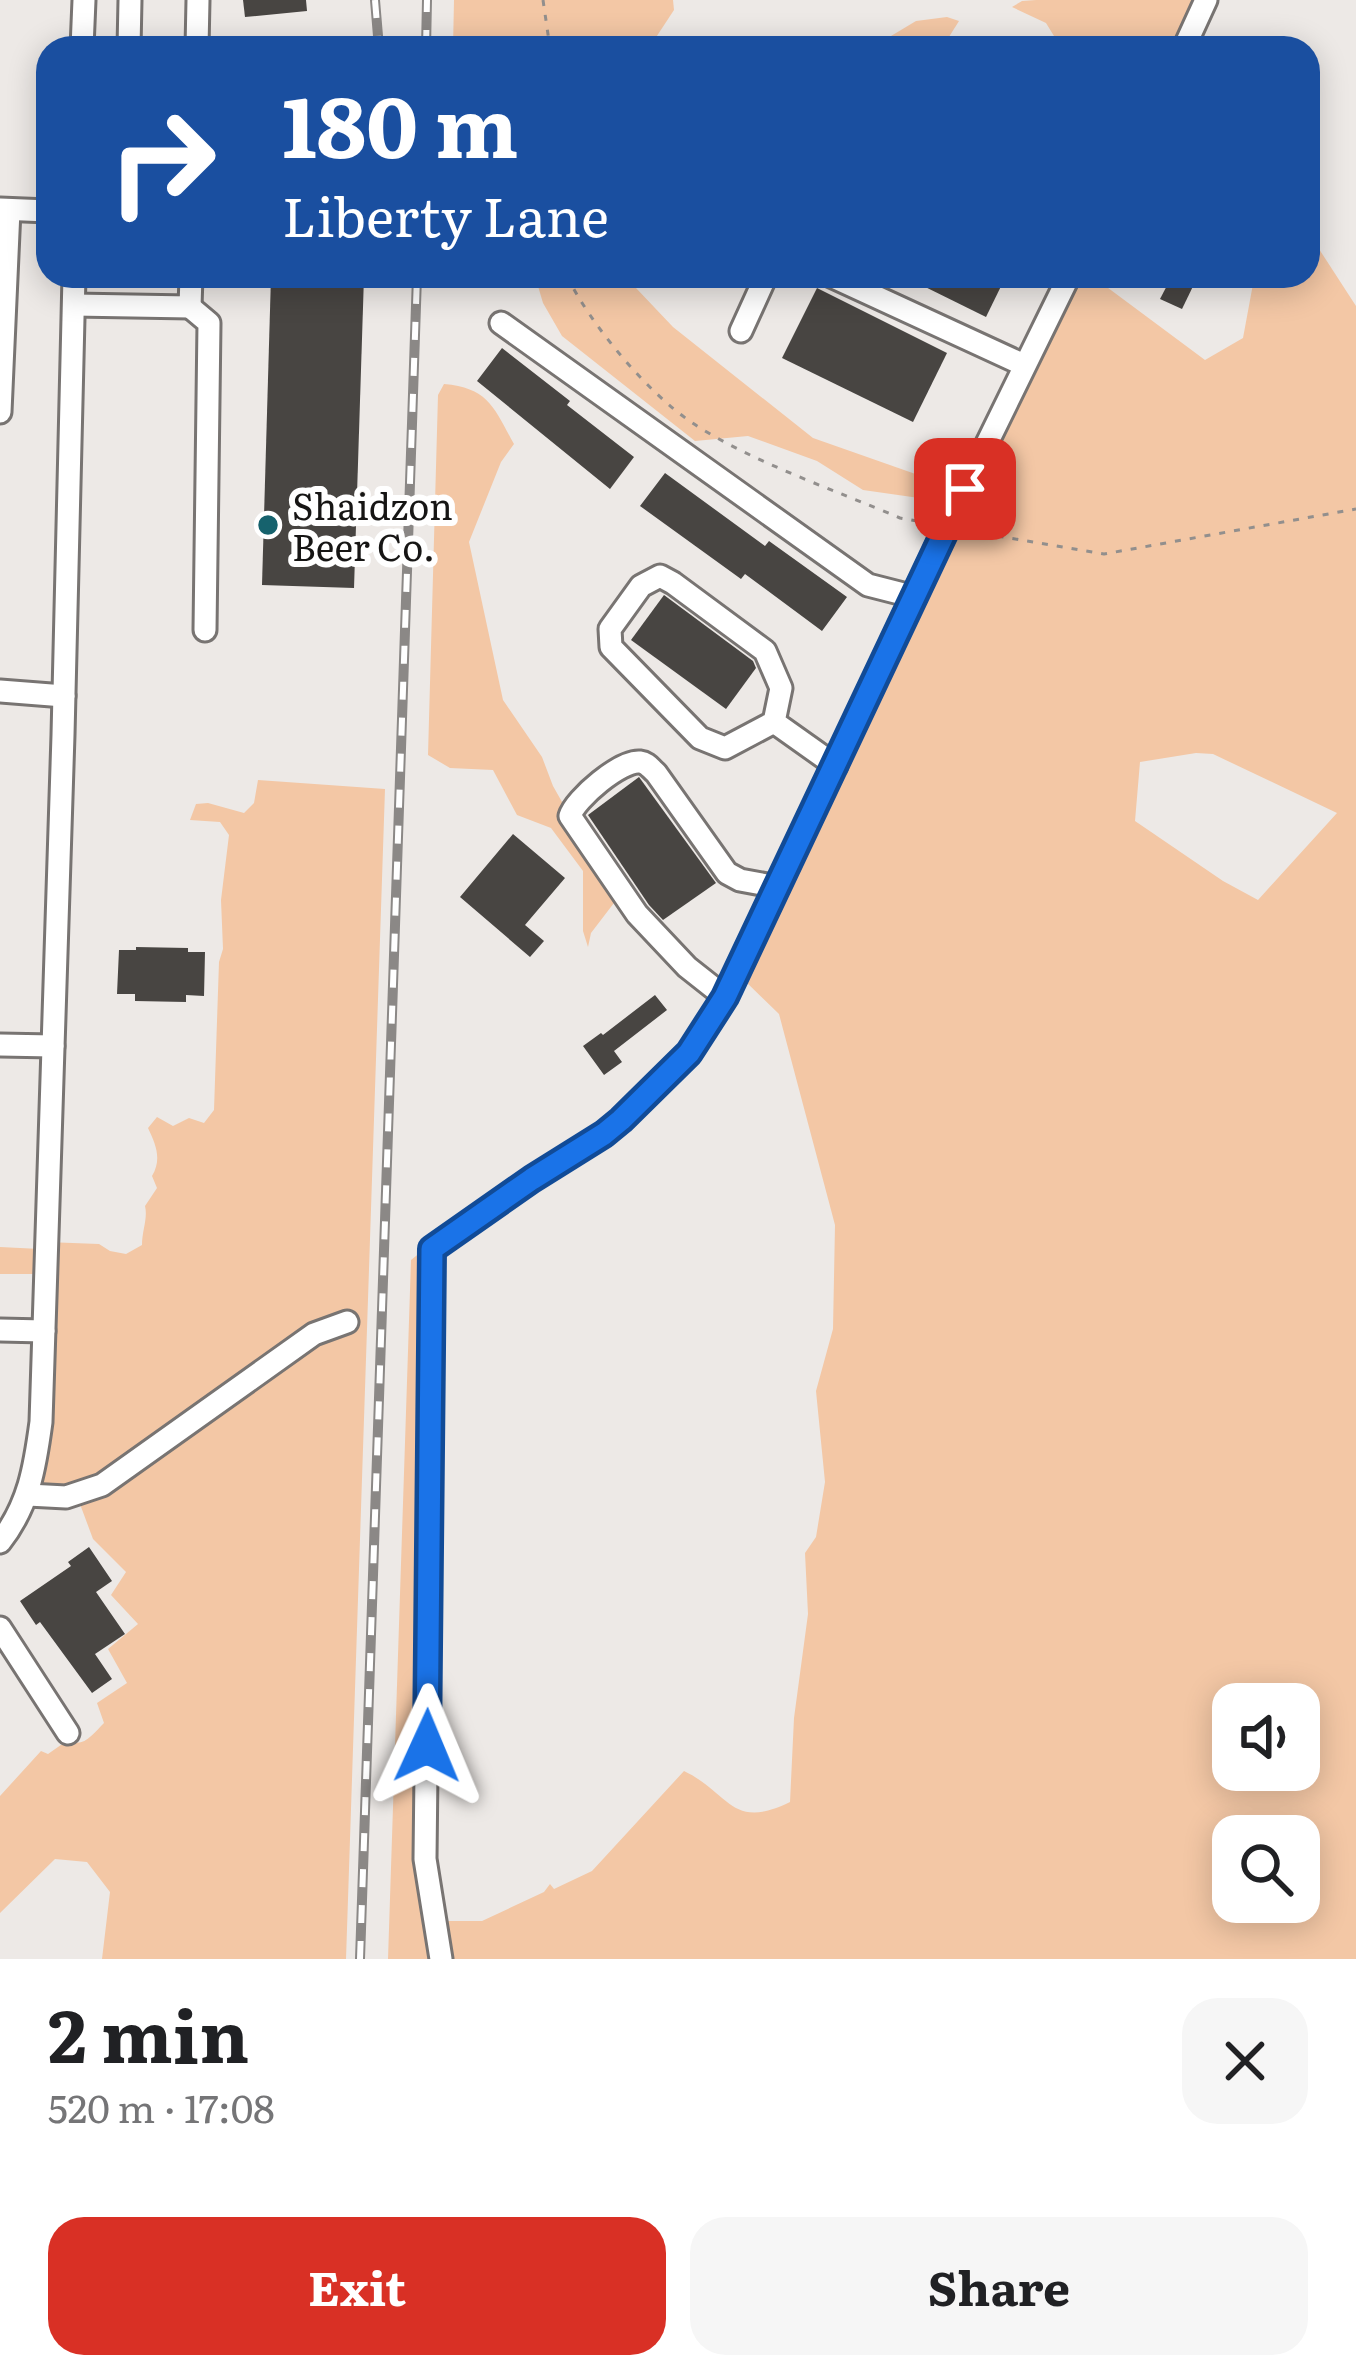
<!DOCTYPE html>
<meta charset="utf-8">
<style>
:root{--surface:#fff;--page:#f6f6f6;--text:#202124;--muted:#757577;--accent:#d93025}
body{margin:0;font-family:Literata,serif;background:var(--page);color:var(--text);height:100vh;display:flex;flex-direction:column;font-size:45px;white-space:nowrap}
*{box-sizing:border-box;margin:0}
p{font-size:39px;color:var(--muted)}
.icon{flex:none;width:66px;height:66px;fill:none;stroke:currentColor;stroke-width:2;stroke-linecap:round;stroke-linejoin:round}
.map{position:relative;height:1959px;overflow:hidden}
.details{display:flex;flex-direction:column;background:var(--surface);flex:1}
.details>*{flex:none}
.banner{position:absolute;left:36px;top:36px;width:1284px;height:252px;border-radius:36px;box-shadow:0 6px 30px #0003;background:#1a4fa0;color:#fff;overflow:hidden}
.controls{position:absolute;left:1212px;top:1683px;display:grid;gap:24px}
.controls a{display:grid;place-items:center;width:108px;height:108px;border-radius:24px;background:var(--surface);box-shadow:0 6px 30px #0003;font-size:60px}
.pin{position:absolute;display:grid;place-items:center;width:102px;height:102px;color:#fff;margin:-51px;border-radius:24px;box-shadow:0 6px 18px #0006}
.me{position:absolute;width:132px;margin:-66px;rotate:1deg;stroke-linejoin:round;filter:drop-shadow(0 0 9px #0008)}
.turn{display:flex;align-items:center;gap:42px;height:252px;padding:0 48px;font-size:54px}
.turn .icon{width:156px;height:156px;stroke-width:2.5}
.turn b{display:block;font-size:84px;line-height:102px}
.round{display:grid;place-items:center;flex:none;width:126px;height:126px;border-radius:36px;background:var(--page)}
.summary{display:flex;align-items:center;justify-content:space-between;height:204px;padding:0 48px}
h1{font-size:72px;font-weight:700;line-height:90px}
.button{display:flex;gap:24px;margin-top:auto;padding:24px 48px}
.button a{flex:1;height:138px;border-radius:36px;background:var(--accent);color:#fff;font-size:48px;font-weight:700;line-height:138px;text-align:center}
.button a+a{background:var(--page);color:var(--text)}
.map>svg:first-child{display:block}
</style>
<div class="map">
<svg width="1356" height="1959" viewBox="0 0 1356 1959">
<rect width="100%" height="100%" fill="#ede9e6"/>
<g fill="#f3c7a5" fill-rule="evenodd">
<path d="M454,0H673L674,10L649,48H453Z"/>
<path d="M1036,0H1204L1182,48H1048L1054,36L1046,23L1012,7L1022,1Z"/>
<path d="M947,17L959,21L942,48H871L916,21Z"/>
<path d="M1308,232L1356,306V1959H388L411,1260L421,1252L433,1921H482L544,1892L550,1884L554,1889L592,1871L684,1771C730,1793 731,1831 790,1802L794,1718L808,1614L805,1553L816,1537L825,1482L816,1391L833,1329L835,1225L779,1014L742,978L1056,293L1031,276H1092L1205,360L1243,338L1253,284L1252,276H1308ZM1196,753L1213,754L1337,813L1258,900L1223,881L1135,821L1140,762ZM1233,1704H1299V1770H1233ZM1233,1836H1299V1902H1233Z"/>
<path d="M535,276H638L645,283L636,288L673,327L813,438L924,477L919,498L863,490L817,461L748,436L695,441L562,336L543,303Z"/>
<path d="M444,384C489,388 494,408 514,444L501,462L469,542L503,700L542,757L553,786L617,899L591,933L588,947L583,931V871L551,828L517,815L493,770L450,768L428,755L438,395Z"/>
<path d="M258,780L385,789L346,1959H102L110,1892L87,1862L55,1859L0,1913V1796L41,1751L48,1754L68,1740C83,1749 93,1734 104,1723L97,1703L127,1683L108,1649L138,1624L111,1595L126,1572L93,1539L77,1496L36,1495L41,1274H0V1247L40,1249L46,1242L99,1244L110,1251L126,1254L142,1245C142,1231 148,1218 145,1206L157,1188L152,1176C162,1159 156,1145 148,1128L157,1117L173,1126L189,1118L204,1123L214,1110L219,962L223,949L221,900L229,835L220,822L190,820L196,804L208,803L244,813L254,803Z"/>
</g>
<g fill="#484542">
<path d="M243,0H306L307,11L245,17Z"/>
<path d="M271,276H364L354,588L262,585Z"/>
<path d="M903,276H1006L986,317Z"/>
<path d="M1172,276H1198L1182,309L1160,299Z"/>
<path d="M817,288L947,353L913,422L782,358Z"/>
<path d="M502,348L570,401L567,405L634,457L610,489L477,381Z"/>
<path d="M665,473L765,546L769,541L847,597L822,631L745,574L741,579L640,506Z"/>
<path d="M664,595L753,661L756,668L726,709L631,640Z"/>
<path d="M639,777L716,883L663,920L649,905L588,815Z"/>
<path d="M513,834L565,878L525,925L544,941L530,957L460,897Z"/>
<path d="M136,947L188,948V952H205L204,996L186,995V1002L135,1001V994H117L119,950H136Z"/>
<path d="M655,995L667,1010L614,1051L622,1062L604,1075L583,1046L601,1033L603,1035Z"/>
<path d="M89,1547L112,1581L96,1592L125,1634L95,1654L112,1679L92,1693L40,1622L36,1625L20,1601L71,1566L68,1562Z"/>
</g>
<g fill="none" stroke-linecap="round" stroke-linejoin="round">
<g stroke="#787472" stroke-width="27">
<g id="minor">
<path d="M82,48L84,0"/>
<path d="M129,48L130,0"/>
<path d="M197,48L198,0"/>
<path d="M1184,48L1206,0"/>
<path d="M0,209L48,211"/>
<path d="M831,276L1024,365"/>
<path d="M74,305L190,307L191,276"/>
<path d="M190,307L209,323L205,630"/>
<path d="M501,323L868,585L915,597"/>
<path d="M741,331L766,276"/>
<path d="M0,412L9,210"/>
<path d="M0,691L64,696"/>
<path d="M774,722L781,688L765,651L673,583L660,576L641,586L610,629L611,647L700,738L725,748L774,722L836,766"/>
<path d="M725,997L687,967L637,914L570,816C575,799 621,760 640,762C648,763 650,768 656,773L727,873L740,880L778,887"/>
<path d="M0,1045L53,1046"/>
<path d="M0,1330L44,1331"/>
<path d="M28,1495L66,1497L102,1485L314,1334L347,1322"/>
<path d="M0,1542C29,1505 35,1467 41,1422L63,735L74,276"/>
<path d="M0,1628L68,1733"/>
<path d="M441,1959L425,1859L432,1249L532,1179L604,1134L621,1120L689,1053L725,997L946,527L1069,276"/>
</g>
</g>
<g stroke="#928f8d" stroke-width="3" stroke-dasharray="6 9" stroke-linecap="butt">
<path d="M543,0L550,48"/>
<path d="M567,276C590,324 647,392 691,422C749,461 835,490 900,518L923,522"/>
<path d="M968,531L1104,554L1356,509"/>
</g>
<use href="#minor" stroke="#fff" stroke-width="21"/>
<g stroke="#8b8886" stroke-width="10">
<g id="rail">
<path d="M375,0L379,48"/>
<path d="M426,48L427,0"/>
<path d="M360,1959L417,276"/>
</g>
</g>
<use href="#rail" stroke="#fff" stroke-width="6" stroke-dasharray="18" stroke-linecap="butt"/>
</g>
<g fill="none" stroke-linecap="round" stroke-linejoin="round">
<g stroke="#114b97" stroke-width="30">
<path id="route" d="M427,1746L432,1249L532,1179L604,1134L621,1120L689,1053L725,997L965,489"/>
</g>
<use href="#route" stroke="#1a73e8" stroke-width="21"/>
</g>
<circle fill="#16626d" stroke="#fff" stroke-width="4.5" cx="268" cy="525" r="12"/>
<g text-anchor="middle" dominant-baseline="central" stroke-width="12" stroke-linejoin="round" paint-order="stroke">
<g font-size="36" fill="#161514" stroke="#fff" text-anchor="start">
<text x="292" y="504">Shaidzon<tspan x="292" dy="41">Beer Co.</tspan></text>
</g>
</g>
</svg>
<div class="controls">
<a><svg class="icon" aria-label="sound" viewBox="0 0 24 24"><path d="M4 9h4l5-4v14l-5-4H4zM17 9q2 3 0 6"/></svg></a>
<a><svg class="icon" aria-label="search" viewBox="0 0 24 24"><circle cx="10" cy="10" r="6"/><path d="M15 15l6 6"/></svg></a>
</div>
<div class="pin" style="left:965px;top:489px;background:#d93025"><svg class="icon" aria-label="arrive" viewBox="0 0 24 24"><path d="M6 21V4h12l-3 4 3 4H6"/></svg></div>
<svg class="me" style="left:427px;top:1746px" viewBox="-20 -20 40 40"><path d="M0-17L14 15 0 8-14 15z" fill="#1a73e8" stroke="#fff" stroke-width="4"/></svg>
<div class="banner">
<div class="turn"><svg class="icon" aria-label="right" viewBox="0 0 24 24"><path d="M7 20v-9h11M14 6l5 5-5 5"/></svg><div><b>180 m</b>Liberty Lane</div></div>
</div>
</div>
<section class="details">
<div class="summary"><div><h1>2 min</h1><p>520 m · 17:08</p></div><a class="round"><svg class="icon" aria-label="close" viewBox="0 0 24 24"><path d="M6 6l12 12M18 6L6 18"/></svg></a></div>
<div class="button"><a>Exit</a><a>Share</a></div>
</section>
